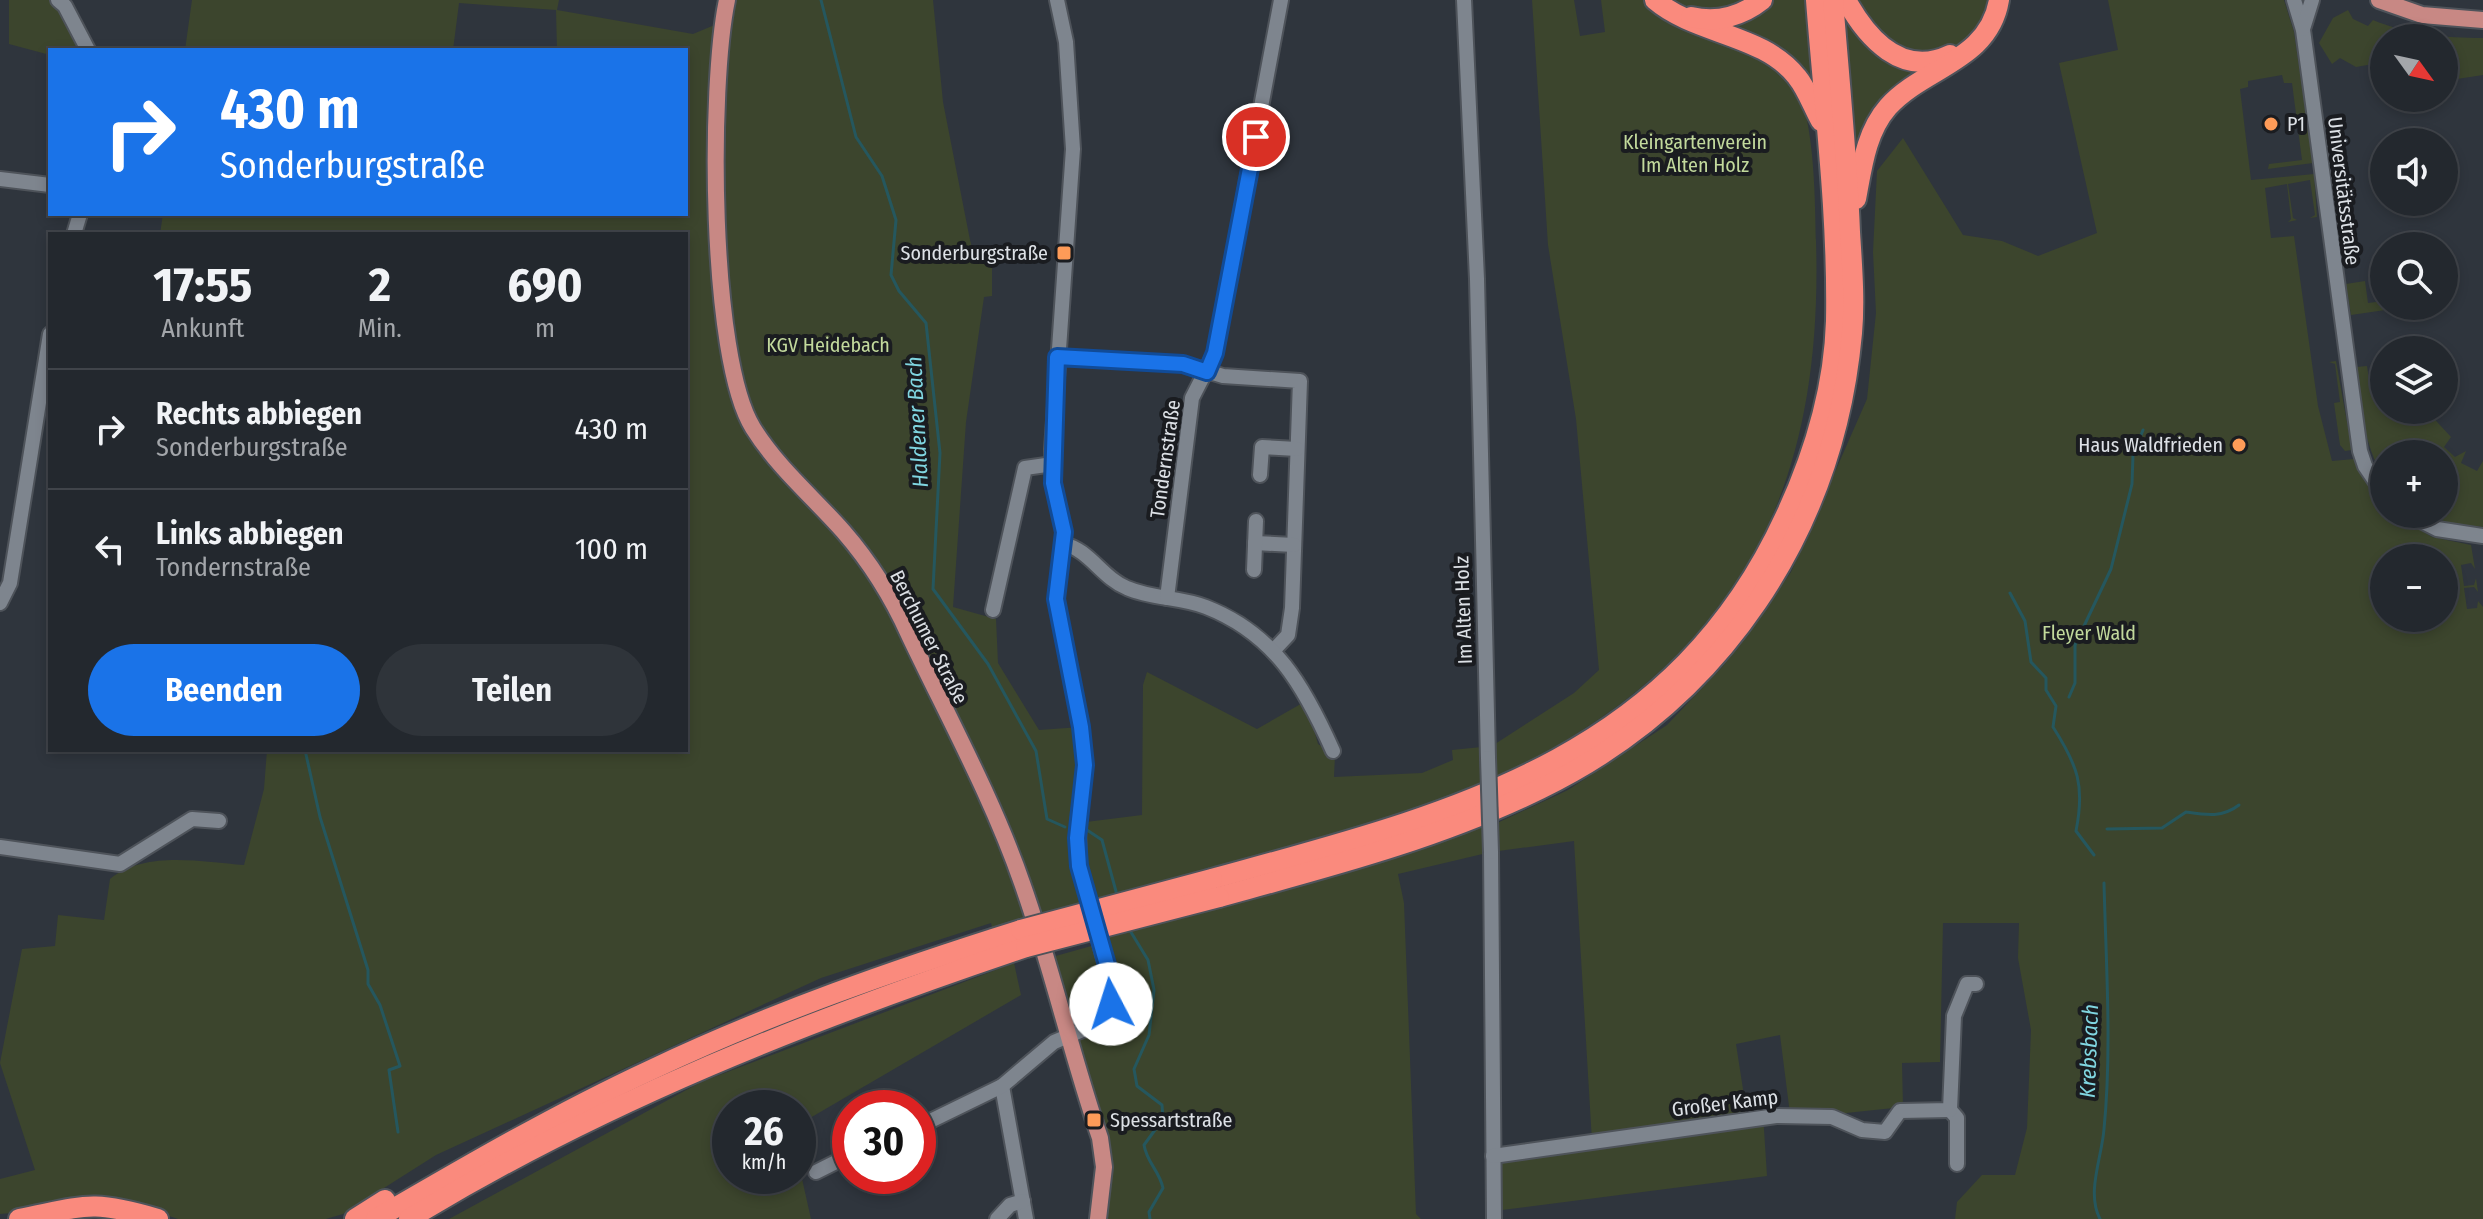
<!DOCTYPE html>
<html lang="de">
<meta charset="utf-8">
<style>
:root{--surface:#23282e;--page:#2f343a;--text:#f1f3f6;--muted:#a3a6aa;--line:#40444a;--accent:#1a73e8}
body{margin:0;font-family:"Fira Sans Condensed",sans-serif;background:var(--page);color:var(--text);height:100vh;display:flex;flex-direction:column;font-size:30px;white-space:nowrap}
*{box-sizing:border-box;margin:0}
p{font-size:26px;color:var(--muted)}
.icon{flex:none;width:44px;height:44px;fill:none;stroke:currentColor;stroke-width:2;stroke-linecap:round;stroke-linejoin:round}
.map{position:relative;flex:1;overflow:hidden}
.details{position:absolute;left:48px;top:232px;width:640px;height:520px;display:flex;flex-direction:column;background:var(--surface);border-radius:0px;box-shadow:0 4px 12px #0003,0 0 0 2px var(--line)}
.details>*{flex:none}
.top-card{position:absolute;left:48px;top:48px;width:640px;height:168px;border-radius:0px;box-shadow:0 4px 12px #0003,0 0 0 2px var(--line);background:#1a73e8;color:#fff;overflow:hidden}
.needle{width:52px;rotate:123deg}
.fabs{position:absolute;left:2370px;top:24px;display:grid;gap:16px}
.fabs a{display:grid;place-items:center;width:88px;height:88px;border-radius:50%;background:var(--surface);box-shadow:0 4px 12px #0003,0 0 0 2px var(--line);font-size:40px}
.speed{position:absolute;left:712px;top:1090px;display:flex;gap:16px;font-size:40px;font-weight:700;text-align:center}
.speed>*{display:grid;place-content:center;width:104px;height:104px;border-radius:50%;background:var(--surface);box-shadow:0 4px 12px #0003,0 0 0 2px var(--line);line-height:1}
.speed small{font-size:20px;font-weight:400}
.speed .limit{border:12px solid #d22;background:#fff;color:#111}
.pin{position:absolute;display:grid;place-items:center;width:68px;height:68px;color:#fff;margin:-34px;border:4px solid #fff;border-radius:50%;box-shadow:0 2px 8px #0007}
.me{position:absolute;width:88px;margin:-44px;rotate:355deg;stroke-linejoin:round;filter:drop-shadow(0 0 6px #0008)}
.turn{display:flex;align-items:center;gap:28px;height:168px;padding:0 40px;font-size:36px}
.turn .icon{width:104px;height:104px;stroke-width:2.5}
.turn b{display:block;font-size:56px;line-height:68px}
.eta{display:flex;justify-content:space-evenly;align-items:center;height:136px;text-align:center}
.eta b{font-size:48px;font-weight:700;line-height:56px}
.primary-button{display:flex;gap:16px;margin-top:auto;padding:16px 40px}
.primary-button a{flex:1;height:92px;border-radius:48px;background:var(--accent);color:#fff;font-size:32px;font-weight:700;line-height:92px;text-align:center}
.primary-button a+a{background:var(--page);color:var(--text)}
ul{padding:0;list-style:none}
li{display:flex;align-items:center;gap:24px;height:120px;padding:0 40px;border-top:2px solid var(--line)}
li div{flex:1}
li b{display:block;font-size:30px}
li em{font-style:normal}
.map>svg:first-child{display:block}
</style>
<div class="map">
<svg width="2483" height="1219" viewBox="0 0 2483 1219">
<rect width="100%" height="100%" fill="#2f353d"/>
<g fill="#3c452d" fill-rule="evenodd">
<path d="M9,0H58L88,50H50V55L9,44Z"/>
<path d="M192,0H559L557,10L693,34L729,19L733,0H933L943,102L970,240L973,251H992V296L984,297L966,422L953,607L996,619L998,663L1039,730L1081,727L1078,823L1142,815L1143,685L1147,672L1257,729L1306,701L1318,744L1335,755L1334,777L1422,773L1453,760L1452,750L1492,746L1495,824L1568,790L1667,725L1723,666L1791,572L1867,399L1876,313L1873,252L1877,171L1903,138L1963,235L2002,241L2038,256L2097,233L2059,63L2118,50L2108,0H2284L2294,32L2313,163L2268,169L2269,164L2302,160L2292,83H2284L2282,75L2248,81V87L2240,89L2251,180L2314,174L2317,217L2310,218L2315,215L2310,180L2288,184L2293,218L2297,220L2288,222L2291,219L2287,184L2265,188L2271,238L2294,236L2318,406L2332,461L2354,459L2384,506V514H2393L2432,537L2471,545L2475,569L2471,563L2461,565L2464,586L2474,585L2476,578L2478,592L2474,587L2464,588L2467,609L2477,608L2478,601L2483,607V1219H1955L1957,1202L1982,1175H2015L2027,1128L2031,1030L2018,958L2019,923H1943L1940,1062L1902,1063L1903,1107L1827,1115L1790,1114L1780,1035L1736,1044L1747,1115L1763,1114L1767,1176L1494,1211L1493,1156L1592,1141L1574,841L1491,852L1398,874L1404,903L1416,1214L1421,1219H1098L1103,1180L1045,959L1102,943L1093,911L995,939L991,923L821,978L436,1155L343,1214L326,1219H178L131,1203L0,1214V1179L35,1170L0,1063L22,949L55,946L58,915L104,920L110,879C145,850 202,862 244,865L264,789L267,750H686V234H160L163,214H686V50H557L556,10L459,3L453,50H185ZM2384,558H2444V618H2384Z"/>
<path d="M1532,0H1574L1580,36L1605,32L1601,0H1646C1655,9 1663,18 1673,24C1710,47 1770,47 1795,87C1815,117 1815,203 1816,241C1824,501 1732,665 1496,778L1495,744L1574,693L1599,670L1576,419L1548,245Z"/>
<path d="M1667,0H1752L1744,6L1697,15Z"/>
<path d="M1771,0H1809L1818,101L1719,25Z"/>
<path d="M1840,0L1852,24L1932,68L1908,82L1855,174Z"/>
<path d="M1853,0H1988C1983,25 1961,55 1933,56C1921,56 1907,52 1895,50Z"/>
<path d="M2348,10L2353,19L2368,26L2373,20C2409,35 2444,38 2483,38V75L2444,81V38H2384V62L2356,67L2340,58L2332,64L2319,43L2333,18Z"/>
<path d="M2365,281L2368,303L2384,301V306L2399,308L2351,315L2346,284Z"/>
<path d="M2336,361L2352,450L2345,451L2340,445L2334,403L2340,402L2335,364L2329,362Z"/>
<path d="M2367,366L2369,379L2384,376V410H2426L2451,437L2444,447L2455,457L2466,451L2461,463L2477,471L2483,461V527L2450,523L2424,514H2444V454H2384V477C2363,445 2361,404 2357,367Z"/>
<path d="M1014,963L1021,995L798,1125V1108H730V1176H798V1161L811,1219H449L701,1082Z"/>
</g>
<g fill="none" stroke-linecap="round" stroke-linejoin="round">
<g stroke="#25575e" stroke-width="3">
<path d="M821,0L856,137L882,176L896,220L891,275L899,291L926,323L940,453L933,589L988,664L1036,751L1047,819L1065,827"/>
<path d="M2010,593L2025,621L2031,662L2046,678V690L2056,706L2053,727C2078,766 2085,786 2076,831L2094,855"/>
<path d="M2069,697L2075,683V645L2111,569L2132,484L2133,455L2143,430"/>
<path d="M305,750L320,817L368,970V984L380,1005L400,1066L389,1070L398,1132"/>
<path d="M2107,829L2162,828L2186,812C2206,815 2222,818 2239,805"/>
<path d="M1087,830L1102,840L1117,895"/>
<path d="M1129,929L1148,960L1154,990L1149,1035L1134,1069L1137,1086L1162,1105L1163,1119L1144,1145C1147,1163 1159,1170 1163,1188L1149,1212L1150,1219"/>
<path d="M2100,1219C2086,1193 2102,1157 2104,1129C2112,1048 2106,965 2104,883"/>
</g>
<g stroke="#4e535a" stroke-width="18">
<g id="minor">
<path d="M58,0L65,6L88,50"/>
<path d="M1464,0L1477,279L1488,758"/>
<path d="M2294,0L2303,30L2360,451L2365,466L2384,494"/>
<path d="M2303,29L2312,0"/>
<path d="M0,179L50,185"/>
<path d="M74,234L80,214"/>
<path d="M1057,357L1183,364L1223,376L1300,381L1292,608L1288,635L1273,651"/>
<path d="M1260,475L1262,447L1297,449"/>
<path d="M2407,514L2437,529L2483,536"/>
<path d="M1255,543L1294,545"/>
<path d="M1063,544C1089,549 1102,578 1127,588C1152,599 1181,597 1206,607C1275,634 1304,686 1333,751"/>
<path d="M1254,570L1256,521"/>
<path d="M1167,598L1192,398L1215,353L1281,0"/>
<path d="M0,603L10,583L50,334"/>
<path d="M993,610L1025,468L1053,464"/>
<path d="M0,847L120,864L192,819L219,821"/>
<path d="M1491,852L1494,1219"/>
<path d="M1002,1086L1026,1219"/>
<path d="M1950,1110L1957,1118V1164"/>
<path d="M918,1127L1002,1086L1054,1042L1092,1026L1106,1012L1113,992L1079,866L1078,824L1085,765L1081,727L1056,599L1064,532L1053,483L1052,449L1073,149L1066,42L1057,0"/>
<path d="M1493,1156L1776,1116L1832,1117L1862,1130L1885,1132L1900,1111L1950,1110L1954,1016L1967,984H1976"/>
<path d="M816,1172L850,1155"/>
<path d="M997,1219L1010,1205L1023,1201"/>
</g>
</g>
<g stroke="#4e535a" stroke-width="20">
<g id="major">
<path d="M727,0C709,85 709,357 753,428C778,468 812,496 843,531C870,562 892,597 909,635C947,715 993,799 1022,883C1052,967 1071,1054 1100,1138L1104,1167L1098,1219"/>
<path d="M2379,0L2422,15L2483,20"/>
</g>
</g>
<g stroke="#4e535a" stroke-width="24">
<g id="highway">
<path d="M1655,0C1696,35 1764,34 1797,77C1807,89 1813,107 1821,121"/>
<path d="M1846,0C1867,38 1902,78 1950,55"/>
<path d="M1691,17C1717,23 1742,16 1762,0"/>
<path d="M1856,199C1862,167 1866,132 1888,107C1924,67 1989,61 1999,0"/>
<path d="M1212,879C1448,814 1672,762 1785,517C1813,457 1834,388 1836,321C1838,214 1824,106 1816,0"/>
<path d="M1219,897C1328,867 1438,839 1540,789C1721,701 1834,531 1852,333C1855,300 1852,265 1850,232C1847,155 1839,77 1833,0"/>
<path d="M19,1219C85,1206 90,1199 158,1219"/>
<path d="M355,1219L385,1200"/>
<path d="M376,1219C467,1166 558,1113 653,1069C771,1013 897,969 1021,930"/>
<path d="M409,1219C602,1101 812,1019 1026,947"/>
</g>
</g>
<use href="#minor" stroke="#7e858e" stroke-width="14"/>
<use href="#major" stroke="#c88884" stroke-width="16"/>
<use href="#highway" stroke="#fa8a7d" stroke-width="20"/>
<g stroke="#4e535a" stroke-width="18" stroke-linecap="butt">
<path id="minor-bridge" d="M1488,758L1491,852"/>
</g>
<g stroke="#4e535a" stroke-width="24" stroke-linecap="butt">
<g id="highway-bridge">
<path d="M1021,930L1212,879"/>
<path d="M1026,947L1219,897"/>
</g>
</g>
<use href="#minor-bridge" stroke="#7e858e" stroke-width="14"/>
<use href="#highway-bridge" stroke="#fa8a7d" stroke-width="20"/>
</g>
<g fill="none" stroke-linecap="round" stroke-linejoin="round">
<g stroke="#114b97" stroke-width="20">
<path id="route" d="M1111,1004V979L1079,866L1077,838L1085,765L1081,727L1056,599L1064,532L1053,483L1057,357L1183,364L1207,372L1215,353L1256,137"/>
</g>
<use href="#route" stroke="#1a73e8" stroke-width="14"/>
</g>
<g fill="#fe9b58" stroke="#1a1c20" stroke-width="3">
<circle cx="2271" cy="124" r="8"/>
<rect x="1056" y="245" width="16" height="16" rx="4"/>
<circle cx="2239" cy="445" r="8"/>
<rect x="1086" y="1112" width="16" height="16" rx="4"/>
</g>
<g text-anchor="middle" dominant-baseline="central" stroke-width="8" stroke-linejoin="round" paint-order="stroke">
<g font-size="20" fill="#dde1e6" stroke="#1a1c20" text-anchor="start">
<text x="2287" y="124">P1</text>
<text x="1048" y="253" text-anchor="end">Sonderburgstraße</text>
<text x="2223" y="445" text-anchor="end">Haus Waldfrieden</text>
<text x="1110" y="1120">Spessartstraße</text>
</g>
<g font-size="20" fill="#c2d99c" stroke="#1a1c20">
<text x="1695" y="142">Kleingartenverein<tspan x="1695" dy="23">Im Alten Holz</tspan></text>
<text x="828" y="345">KGV Heidebach</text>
<text x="2089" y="633">Fleyer Wald</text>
</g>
<g font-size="20" fill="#dde1e6" stroke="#1a1c20">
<text transform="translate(2344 191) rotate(83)">Universitätsstraße</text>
<text transform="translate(1165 459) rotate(-82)">Tondernstraße</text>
<text transform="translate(1463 610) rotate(-92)">Im Alten Holz</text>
<text transform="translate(929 637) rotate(63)">Berchumer Straße</text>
<text transform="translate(1725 1103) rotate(-7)">Großer Kamp</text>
</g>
<g font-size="22" font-style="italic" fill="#80d6e1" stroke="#1a1c20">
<text transform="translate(917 422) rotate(-93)">Haldener Bach</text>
<text transform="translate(2089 1051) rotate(-88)">Krebsbach</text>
</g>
</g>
</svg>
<div class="fabs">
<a><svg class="needle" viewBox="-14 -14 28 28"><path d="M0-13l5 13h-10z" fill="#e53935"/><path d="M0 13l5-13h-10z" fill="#a3a6aa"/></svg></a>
<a><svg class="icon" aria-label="sound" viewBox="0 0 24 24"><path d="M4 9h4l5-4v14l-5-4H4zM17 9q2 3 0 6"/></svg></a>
<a><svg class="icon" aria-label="search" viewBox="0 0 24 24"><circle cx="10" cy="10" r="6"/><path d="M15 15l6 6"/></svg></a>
<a><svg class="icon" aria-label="layers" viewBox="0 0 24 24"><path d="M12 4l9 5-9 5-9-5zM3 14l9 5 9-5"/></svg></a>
<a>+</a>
<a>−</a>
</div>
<div class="speed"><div>26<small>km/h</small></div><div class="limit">30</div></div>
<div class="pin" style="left:1256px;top:137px;background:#d93025"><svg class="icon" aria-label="arrive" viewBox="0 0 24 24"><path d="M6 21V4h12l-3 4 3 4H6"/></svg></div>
<svg class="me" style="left:1111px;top:1004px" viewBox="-20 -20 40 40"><circle r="19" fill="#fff"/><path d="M0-13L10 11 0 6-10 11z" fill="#1a73e8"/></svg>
<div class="top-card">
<div class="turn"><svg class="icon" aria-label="right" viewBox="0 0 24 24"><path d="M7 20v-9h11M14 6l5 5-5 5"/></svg><div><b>430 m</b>Sonderburgstraße</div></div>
</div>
<section class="details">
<div class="eta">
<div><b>17:55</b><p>Ankunft</p></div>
<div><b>2</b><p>Min.</p></div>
<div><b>690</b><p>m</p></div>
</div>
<ul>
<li><svg class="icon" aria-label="right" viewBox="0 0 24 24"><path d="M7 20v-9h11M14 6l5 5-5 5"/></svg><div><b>Rechts abbiegen</b><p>Sonderburgstraße</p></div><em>430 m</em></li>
<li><svg class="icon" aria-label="left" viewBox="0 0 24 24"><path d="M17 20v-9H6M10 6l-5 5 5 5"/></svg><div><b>Links abbiegen</b><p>Tondernstraße</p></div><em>100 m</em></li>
</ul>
<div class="primary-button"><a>Beenden</a><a>Teilen</a></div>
</section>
</div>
